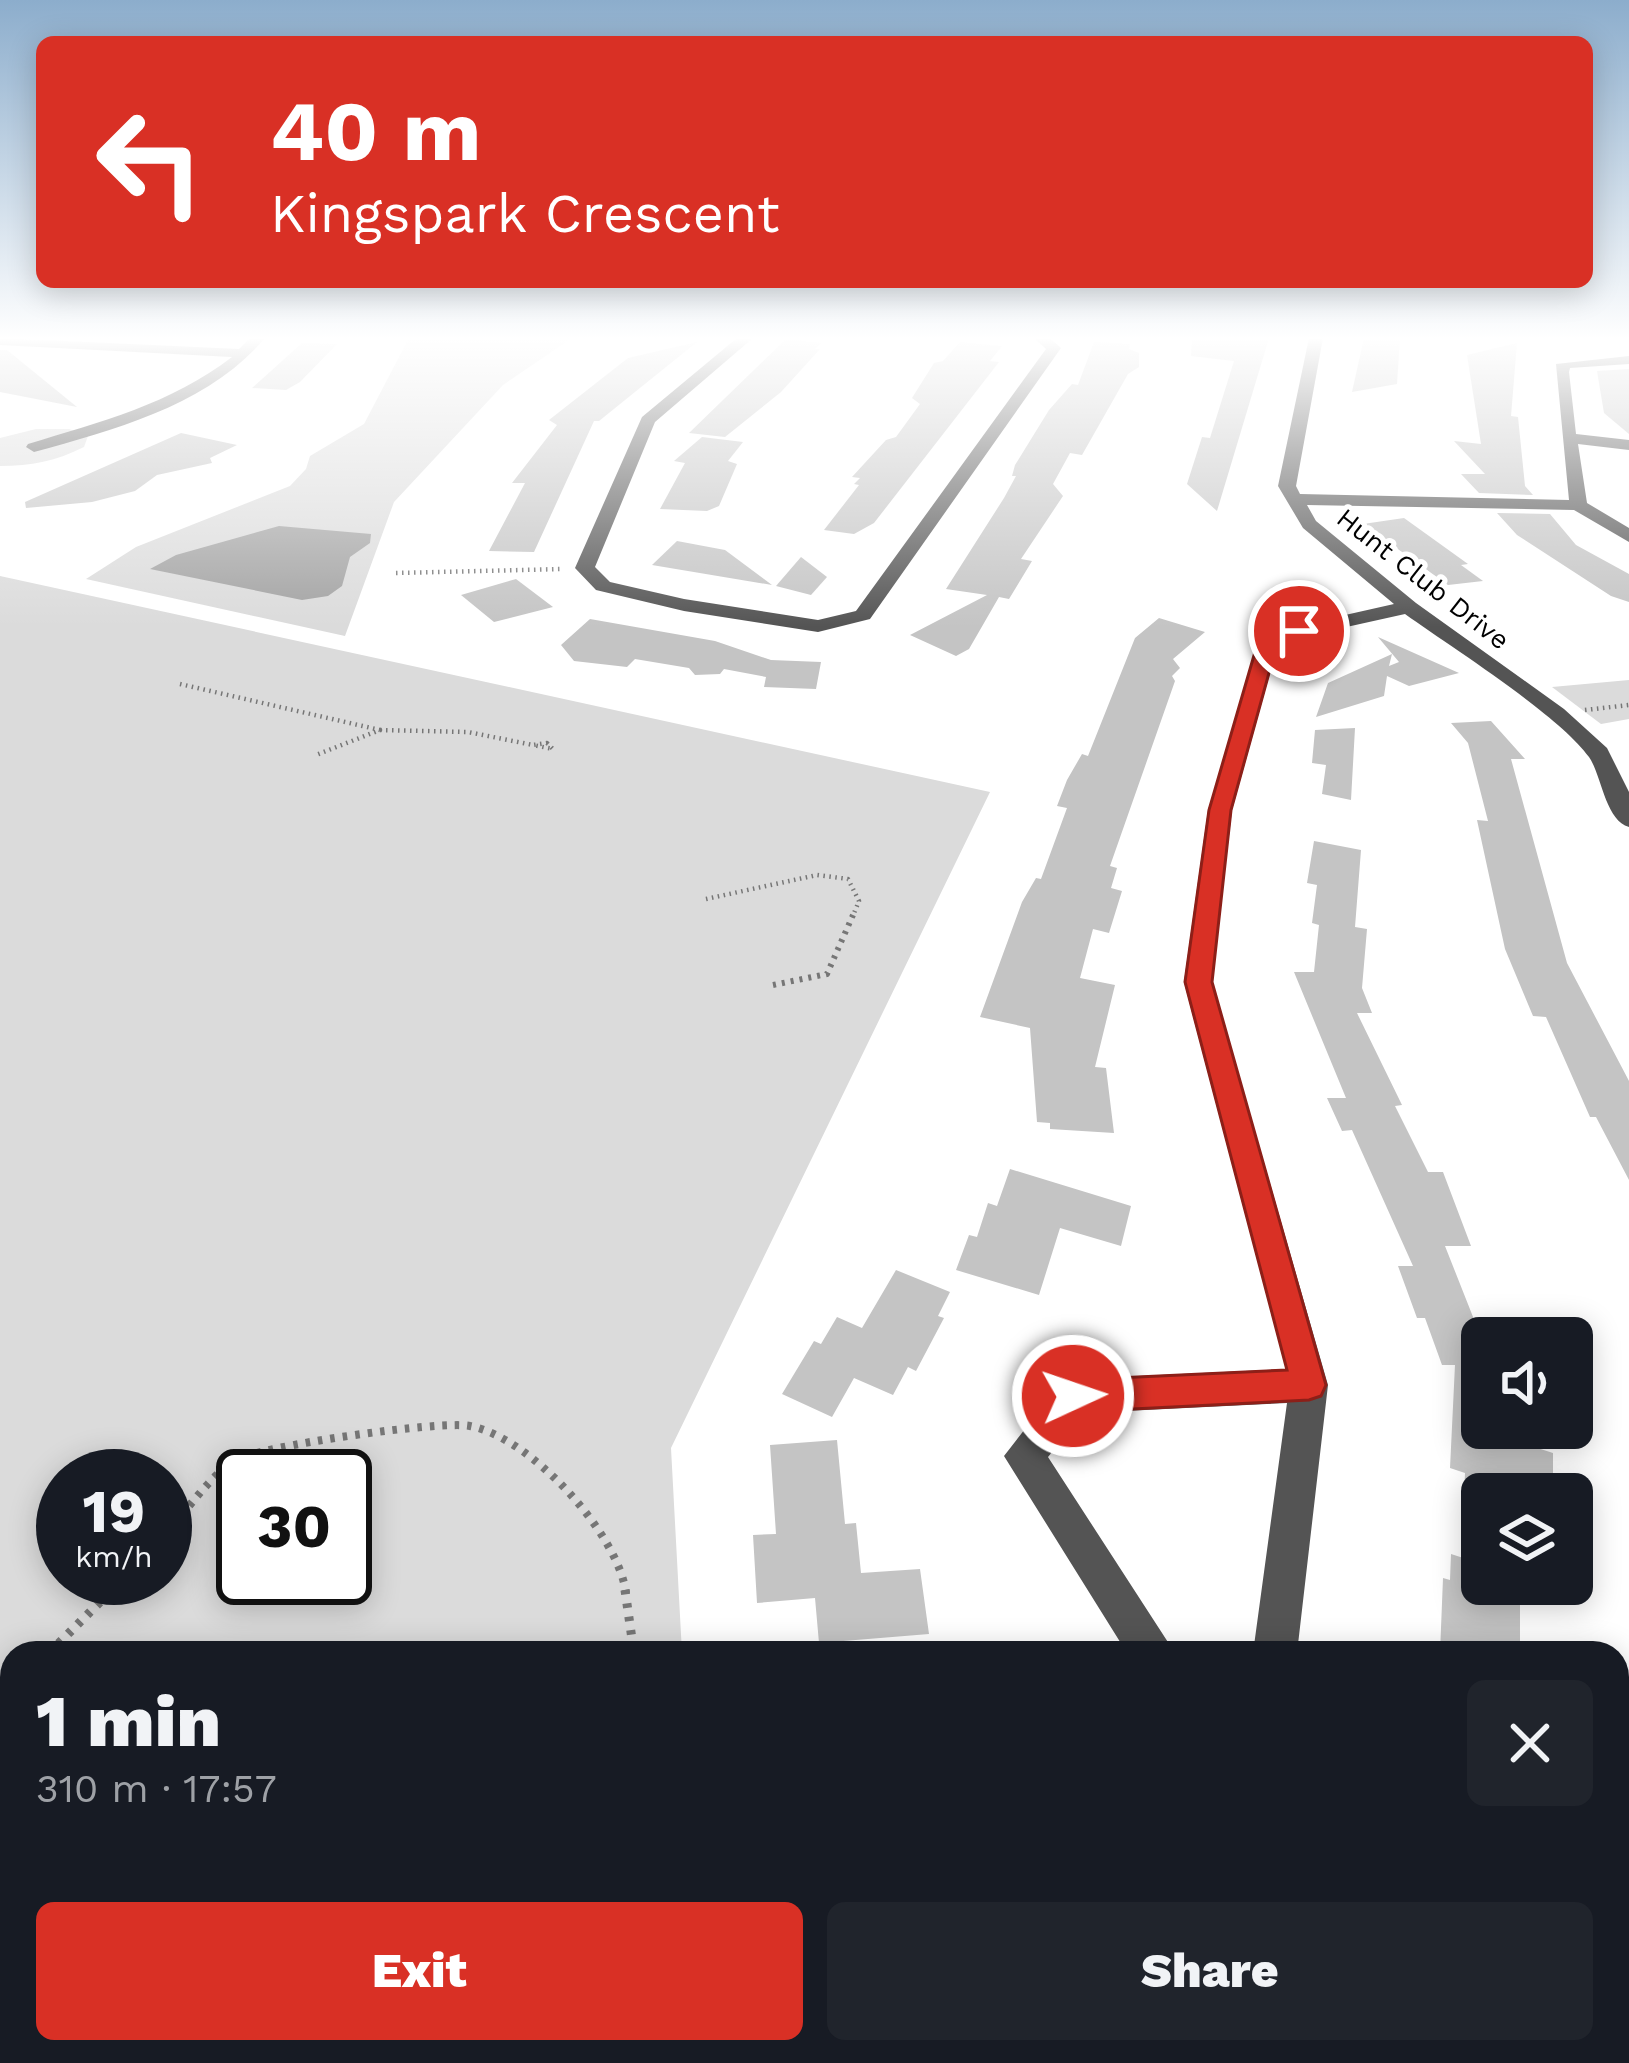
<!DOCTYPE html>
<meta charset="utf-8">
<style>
:root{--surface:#171b24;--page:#20242c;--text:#f1f3f6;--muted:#9ea1a6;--accent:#d93025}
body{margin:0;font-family:"Work Sans",sans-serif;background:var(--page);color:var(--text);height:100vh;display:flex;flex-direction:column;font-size:45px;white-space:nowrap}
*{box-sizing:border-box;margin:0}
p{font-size:39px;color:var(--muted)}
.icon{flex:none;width:66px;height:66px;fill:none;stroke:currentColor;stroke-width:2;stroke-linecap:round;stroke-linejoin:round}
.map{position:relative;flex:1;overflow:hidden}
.details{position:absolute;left:0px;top:1641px;width:1629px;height:423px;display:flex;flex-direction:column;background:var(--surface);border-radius:36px 36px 0 0;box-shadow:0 6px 30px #0003}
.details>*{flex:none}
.top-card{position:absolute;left:36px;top:36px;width:1557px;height:252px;border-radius:18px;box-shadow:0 6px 30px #0003;background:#d93025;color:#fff;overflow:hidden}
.buttons{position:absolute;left:1461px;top:1317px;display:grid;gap:24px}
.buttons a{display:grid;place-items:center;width:132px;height:132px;border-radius:18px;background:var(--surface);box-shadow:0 6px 30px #0003;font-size:60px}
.speed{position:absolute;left:36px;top:1449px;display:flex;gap:24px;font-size:60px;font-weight:700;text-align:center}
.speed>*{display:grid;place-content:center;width:156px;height:156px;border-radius:50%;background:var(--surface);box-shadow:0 6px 30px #0003;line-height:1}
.speed small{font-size:30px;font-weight:400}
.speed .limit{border:6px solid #111;border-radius:18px;background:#fff;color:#111}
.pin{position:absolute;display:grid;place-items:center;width:102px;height:102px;color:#fff;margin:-51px;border:6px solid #fff;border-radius:50%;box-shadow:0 3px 12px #0007}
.me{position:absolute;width:132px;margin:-66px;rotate:87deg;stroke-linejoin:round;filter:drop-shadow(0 0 9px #0008)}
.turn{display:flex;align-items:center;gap:42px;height:252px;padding:0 36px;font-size:54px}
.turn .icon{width:156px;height:156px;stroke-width:2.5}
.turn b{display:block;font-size:84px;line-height:102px}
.round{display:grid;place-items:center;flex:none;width:126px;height:126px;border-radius:18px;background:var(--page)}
.summary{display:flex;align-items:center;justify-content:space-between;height:204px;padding:0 36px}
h1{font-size:72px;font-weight:800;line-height:90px}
.cta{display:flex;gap:24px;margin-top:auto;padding:24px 36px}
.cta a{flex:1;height:138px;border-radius:18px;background:var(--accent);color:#fff;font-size:48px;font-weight:800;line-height:138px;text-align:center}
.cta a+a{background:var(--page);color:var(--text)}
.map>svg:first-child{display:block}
</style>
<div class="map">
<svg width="1629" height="2063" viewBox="0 0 1629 2063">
<rect width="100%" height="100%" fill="#fff"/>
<g fill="#dbdbdb" fill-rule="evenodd">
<path d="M409,338H572L503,385L394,502L345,636L86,579L136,547L290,486L306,469L310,456L364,424Z"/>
<path d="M36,429H69L88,436L84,447C56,461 31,466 0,466V438Z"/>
<path d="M0,576L990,792L671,1448L682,1653H12V2052H705V2063H0ZM63,1476H165V1578H63ZM243,1476H345V1578H243Z"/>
<path d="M1629,680V719L1601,724L1552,687Z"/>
</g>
<path fill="#a2a2a2" d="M279,526L371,534L370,543L350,557L342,586L328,596L302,600L150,569L176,555Z"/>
<g fill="#c4c4c4">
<path d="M1192,338H1269L1217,511L1187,484L1202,437L1210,438L1234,361L1191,356Z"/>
<path d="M1364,338H1400L1397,384L1352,392Z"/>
<path d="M786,339L821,343L815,349H820L781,392L725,437L689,433Z"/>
<path d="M697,342L599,421H594L534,552L489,551L525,483H512L557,425L549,420L628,358Z"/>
<path d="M960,342L1002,346L990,361L999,362L874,523L854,534L824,530L859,485L854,484L860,478L852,477L886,440L896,437L920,404L912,398L934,363L943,361Z"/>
<path d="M1094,342L1130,344L1129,349L1139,353V367L1128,374L1082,455L1070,453L1053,484L1063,496L1021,559L1032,561L1009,599L999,597L969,649L956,656L910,635L987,595L946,589L1004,498L1016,476H1012L1015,465L1049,410L1072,384L1078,385Z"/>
<path d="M302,343L337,344L300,382L286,390L252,388Z"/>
<path d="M1517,343L1511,416L1518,417L1525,486L1533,495L1479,493L1461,474H1485L1454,441L1481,444L1467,355Z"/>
<path d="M0,350H7L77,407L0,392Z"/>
<path d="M1629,369V434L1604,413L1597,371Z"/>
<path d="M181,433L237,445L210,458L212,463L157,475L135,491L92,502L26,508L25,502Z"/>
<path d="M702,437L743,442L728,461L737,464L719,506L707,511L660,509L685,463L674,461Z"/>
<path d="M1497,513L1550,514L1576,545L1629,574V602L1611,596L1517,535Z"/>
<path d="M1404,518L1468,564L1461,565L1483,581L1448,585L1363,524Z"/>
<path d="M677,541L725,550L772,585L652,565Z"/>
<path d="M801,557L827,577L811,595L776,586Z"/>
<path d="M516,579L553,607L494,622L461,595Z"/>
<path d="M1159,618L1205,632L1173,659L1180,668L1172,676L1175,681L1110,866L1117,868L1111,888L1122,891L1109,933L1093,929L1080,978L1115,985L1095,1067L1106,1068L1114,1133L1050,1129V1123L1037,1122L1030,1028L980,1017L1022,902L1036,878L1041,879L1067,808L1057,806L1067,780L1082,754L1088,756L1135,638Z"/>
<path d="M590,619L715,641L771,660L821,662L816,689L764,687L766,677L724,669L720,674L695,675L689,668L635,659L627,667L574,661L561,645Z"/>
<path d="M1378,637L1459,673L1409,686L1387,676L1384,696L1316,717L1328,683L1392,654L1389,666L1399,662Z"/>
<path d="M1491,721L1525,759H1511L1567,963L1629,1081V1180L1596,1117H1590L1546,1017L1533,1016L1505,949L1477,820L1488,821L1468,743L1451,723Z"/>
<path d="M1355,728L1351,800L1322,794L1326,765L1312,763L1315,730Z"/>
<path d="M1314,841L1361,850L1355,927L1367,929L1362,988L1372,1013H1357L1402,1105L1395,1106L1428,1172H1443L1471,1246H1445L1477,1327H1482V1428H1529L1528,1445L1553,1453V1494H1464L1465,1473L1450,1468L1455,1365H1442L1425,1318H1417L1398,1266H1413L1352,1130L1342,1131L1327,1098H1346L1294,972H1314L1319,925L1312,923L1317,885L1307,883Z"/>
<path d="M1010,1169L1131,1206L1121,1246L1060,1228L1039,1295L956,1270L969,1235L977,1237L988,1203L997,1206Z"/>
<path d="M896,1270L950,1292L938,1316L944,1318L916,1371L908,1367L893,1395L854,1378L832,1417L782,1394L814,1341L821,1344L837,1317L862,1328Z"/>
<path d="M837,1440L845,1524L856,1523L861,1573L920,1569L929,1634L819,1643L815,1598L757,1603L753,1535L776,1534L770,1445Z"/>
<path d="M1451,1554L1482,1564V1584H1520V1653H1440L1443,1578L1450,1580Z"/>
</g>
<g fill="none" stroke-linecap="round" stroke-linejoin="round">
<g stroke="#767676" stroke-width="4.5" stroke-dasharray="1.5 4.5" stroke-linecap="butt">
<path d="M396,573L563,569"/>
<path d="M180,684L380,730L316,755"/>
<path d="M1585,710L1629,705"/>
<path d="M380,730L468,732L533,745"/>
<path d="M547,743L553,749L533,745Z"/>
<path d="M706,899L817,875L848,879L859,901L852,918"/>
</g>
<path stroke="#767676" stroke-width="6" stroke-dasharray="3 6" stroke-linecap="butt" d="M773,985L827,974L853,915"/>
<g stroke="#767676" stroke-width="8" stroke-dasharray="4.5 8" stroke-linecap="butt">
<path d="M165,1534C186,1512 209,1477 234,1461C258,1446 442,1420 470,1426C530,1437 618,1533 626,1593"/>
<path d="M109,1593L123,1578"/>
</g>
<g stroke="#767676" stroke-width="9" stroke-dasharray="4.5 9" stroke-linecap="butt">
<path d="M625,1590L634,1653"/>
<path d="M49,1653L112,1590"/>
<path d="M0,1702L12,1690"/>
</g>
<g fill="#545454" fill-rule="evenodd">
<path d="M0,338L239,349L250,338H265C209,404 118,429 34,452L26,447L28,444C100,422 171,404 232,357L0,345Z"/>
<path d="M737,338H753L655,422L595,567L610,582L684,599L818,620L856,611L1046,349L1034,338H1050L1061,348L870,619L818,632L684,611L596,590L575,568L642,417Z"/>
<path d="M1309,338H1323L1296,486L1300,494L1569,500L1556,364L1629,356V364L1570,368L1569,372L1576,434L1629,440V450L1578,444L1587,503L1629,528V542L1574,510L1307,505L1316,521L1416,603L1564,709L1607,748L1629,792V827C1605,820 1602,776 1589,757C1559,715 1451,647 1405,614L1306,636L1275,655L1232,810L1212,982L1328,1385L1297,1653H1253L1287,1403L1084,1413L1048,1457L1175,1653H1127L1004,1456L1060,1384L1074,1379L1286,1369L1184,982L1208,810L1258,648L1292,627L1394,604L1303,528L1278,486Z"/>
<path d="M1617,1932L1629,1937V1989L1617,1984Z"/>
</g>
</g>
<linearGradient id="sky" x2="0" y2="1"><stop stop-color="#8cadcc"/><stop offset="0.54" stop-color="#fff"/><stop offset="1" stop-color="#fff" stop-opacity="0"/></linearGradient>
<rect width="1629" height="627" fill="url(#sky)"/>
<path fill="#d93025" stroke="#8d1f18" stroke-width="3" d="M1292,627L1308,631L1274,655L1264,691L1231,810L1212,982L1326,1385L1321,1396L1309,1400L1073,1412L1061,1407L1056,1396L1061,1385L1073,1380L1287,1370L1185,982L1209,810L1255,652Z"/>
<g text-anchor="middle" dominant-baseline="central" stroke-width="10" stroke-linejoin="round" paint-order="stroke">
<g font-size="27" fill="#000" stroke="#fff">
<text transform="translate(1423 579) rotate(38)">Hunt Club Drive</text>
</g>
</g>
</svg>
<div class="buttons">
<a><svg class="icon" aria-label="sound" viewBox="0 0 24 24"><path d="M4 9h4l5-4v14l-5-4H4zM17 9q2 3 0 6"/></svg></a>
<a><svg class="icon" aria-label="layers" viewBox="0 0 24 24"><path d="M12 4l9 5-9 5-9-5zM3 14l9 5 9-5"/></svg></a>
</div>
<div class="speed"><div>19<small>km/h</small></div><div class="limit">30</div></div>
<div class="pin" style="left:1299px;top:631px;background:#d93025"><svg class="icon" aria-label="arrive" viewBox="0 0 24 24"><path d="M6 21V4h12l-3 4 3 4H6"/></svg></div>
<svg class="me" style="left:1073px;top:1396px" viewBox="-20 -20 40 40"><circle r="17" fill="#d93025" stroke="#fff" stroke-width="3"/><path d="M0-11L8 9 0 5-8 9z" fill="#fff"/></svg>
<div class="top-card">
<div class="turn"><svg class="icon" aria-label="left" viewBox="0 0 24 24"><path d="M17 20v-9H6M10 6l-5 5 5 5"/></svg><div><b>40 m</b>Kingspark Crescent</div></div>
</div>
<section class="details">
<div class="summary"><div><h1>1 min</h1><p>310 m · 17:57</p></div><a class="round"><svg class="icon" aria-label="close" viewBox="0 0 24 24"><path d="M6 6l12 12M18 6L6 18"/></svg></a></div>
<div class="cta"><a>Exit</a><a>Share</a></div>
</section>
</div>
